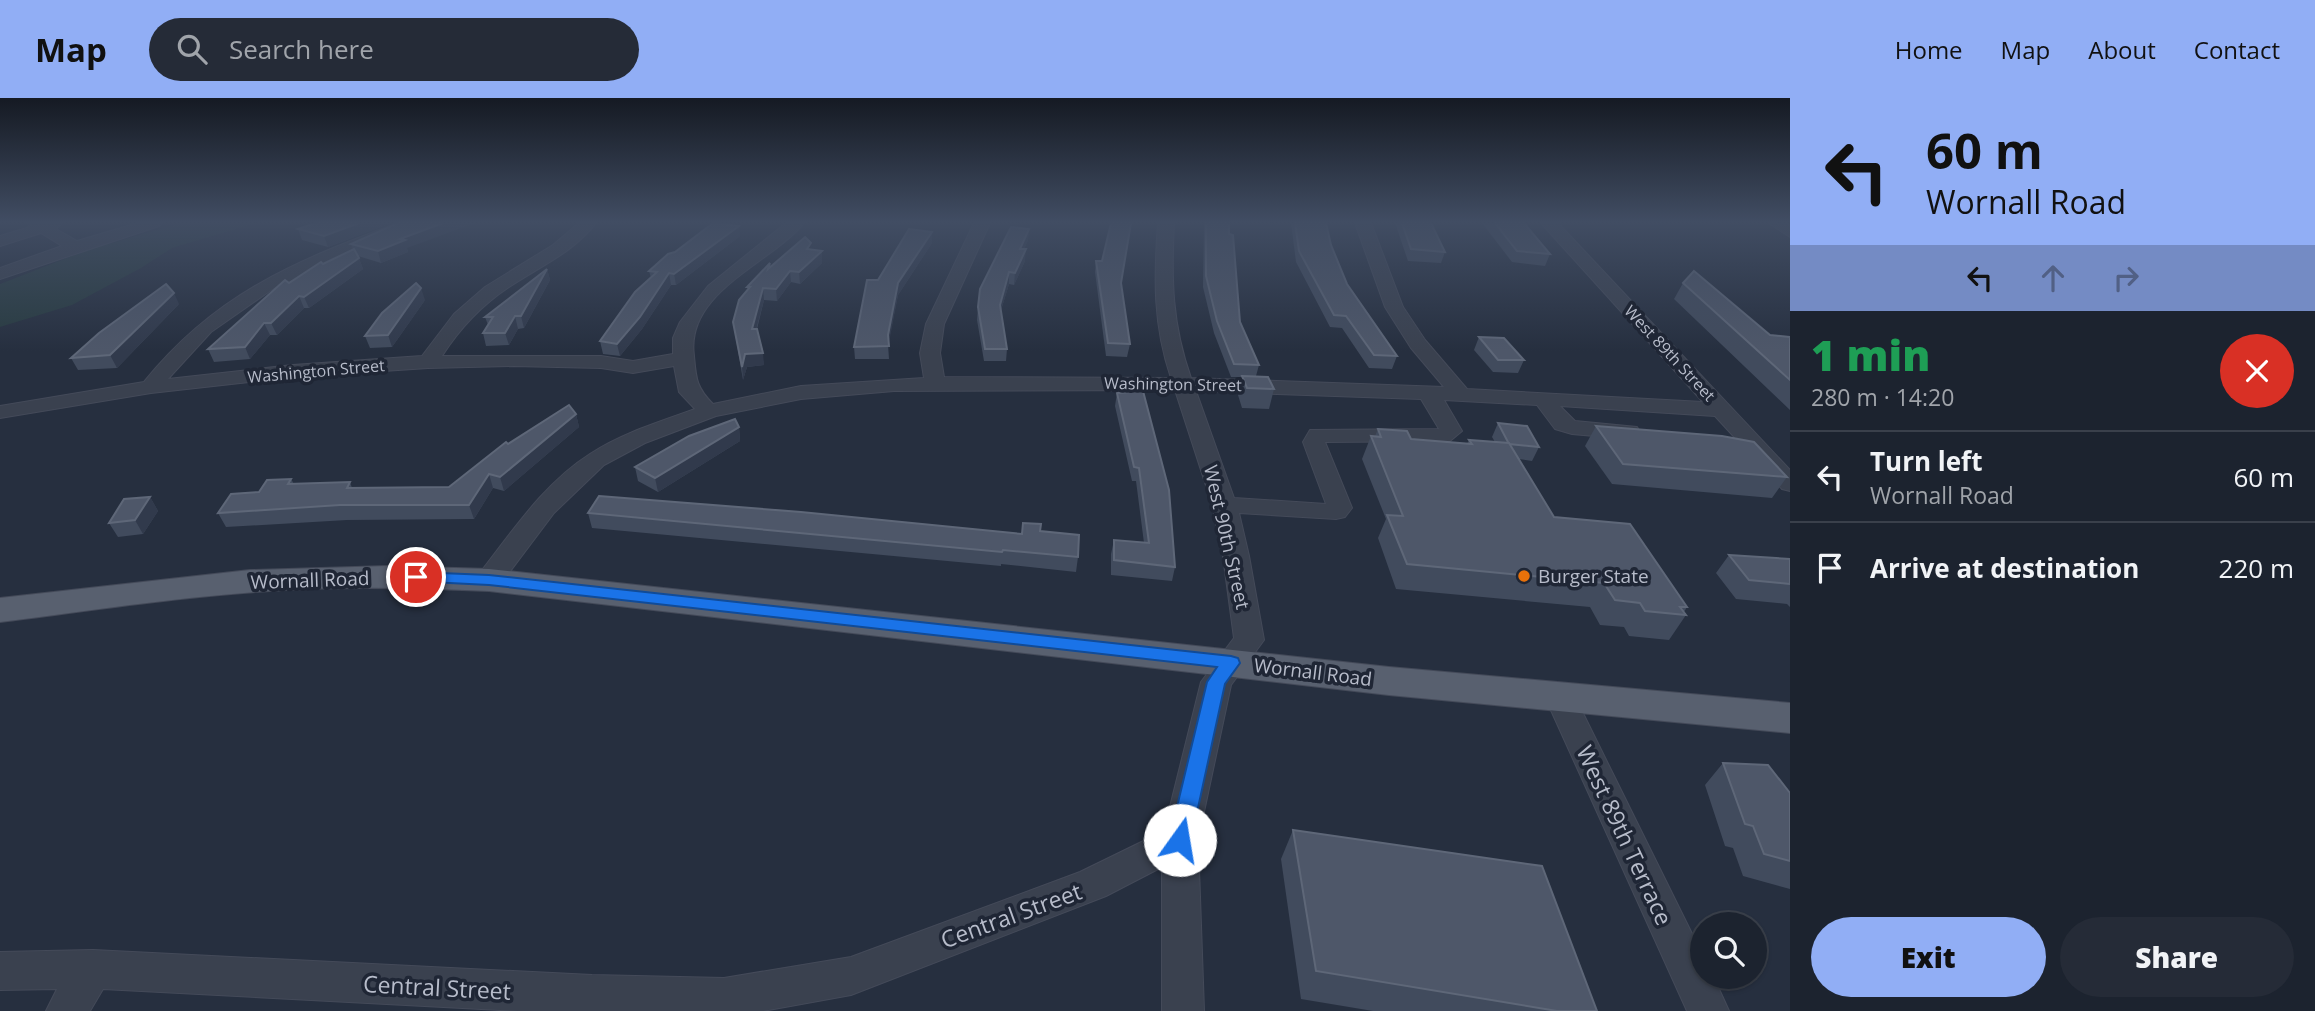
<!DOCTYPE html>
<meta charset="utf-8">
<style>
:root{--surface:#1c232f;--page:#252b37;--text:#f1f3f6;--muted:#a0a4aa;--line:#3a404b;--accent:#91aef5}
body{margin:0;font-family:"Open Sans",sans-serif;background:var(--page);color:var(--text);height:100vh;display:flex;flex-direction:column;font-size:26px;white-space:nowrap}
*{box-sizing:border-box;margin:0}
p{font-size:23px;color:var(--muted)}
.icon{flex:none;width:38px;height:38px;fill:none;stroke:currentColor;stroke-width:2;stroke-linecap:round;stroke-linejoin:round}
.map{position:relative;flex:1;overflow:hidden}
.sheet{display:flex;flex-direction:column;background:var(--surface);width:525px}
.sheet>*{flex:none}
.hud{background:#91aef5;color:#111;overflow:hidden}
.tools{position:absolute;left:1690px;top:814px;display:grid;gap:14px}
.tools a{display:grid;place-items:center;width:77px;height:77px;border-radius:50%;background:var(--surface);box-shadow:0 2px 5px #0004,0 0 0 2px var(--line);font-size:35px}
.pin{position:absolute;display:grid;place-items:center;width:60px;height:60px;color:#fff;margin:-30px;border:4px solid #fff;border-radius:50%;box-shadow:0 2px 7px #0007}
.me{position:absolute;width:77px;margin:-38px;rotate:13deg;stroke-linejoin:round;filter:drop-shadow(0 0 5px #0008)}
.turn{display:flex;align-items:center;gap:24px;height:147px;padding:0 21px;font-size:32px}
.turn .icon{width:91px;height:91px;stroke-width:2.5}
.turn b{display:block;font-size:49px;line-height:60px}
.lanes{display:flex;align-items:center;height:66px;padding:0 21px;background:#0003;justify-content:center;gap:35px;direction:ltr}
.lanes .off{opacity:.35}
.round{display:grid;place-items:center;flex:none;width:74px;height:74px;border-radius:37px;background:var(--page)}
.overview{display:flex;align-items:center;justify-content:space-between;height:119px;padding:0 21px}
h1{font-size:42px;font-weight:800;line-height:52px;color:#1e9e55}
.cta{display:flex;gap:14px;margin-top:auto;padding:14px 21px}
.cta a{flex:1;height:80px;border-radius:42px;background:var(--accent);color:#111;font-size:28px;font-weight:800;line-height:80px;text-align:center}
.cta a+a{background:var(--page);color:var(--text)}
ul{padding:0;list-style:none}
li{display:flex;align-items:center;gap:21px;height:91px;padding:0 21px;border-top:2px solid var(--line)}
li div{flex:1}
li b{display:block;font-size:26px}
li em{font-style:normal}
header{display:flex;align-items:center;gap:42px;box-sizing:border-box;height:98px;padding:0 35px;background:var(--accent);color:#111}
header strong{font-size:33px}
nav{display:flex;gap:38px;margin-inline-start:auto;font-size:24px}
.search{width:490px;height:63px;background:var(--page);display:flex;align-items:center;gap:18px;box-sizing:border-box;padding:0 24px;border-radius:38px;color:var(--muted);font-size:26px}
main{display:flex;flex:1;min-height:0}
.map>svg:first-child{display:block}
</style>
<header>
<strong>Map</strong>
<div class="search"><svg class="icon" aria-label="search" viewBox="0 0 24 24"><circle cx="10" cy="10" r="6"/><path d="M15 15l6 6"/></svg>Search here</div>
<nav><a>Home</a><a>Map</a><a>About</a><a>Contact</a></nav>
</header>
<main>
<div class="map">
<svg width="1790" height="913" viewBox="0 0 1790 913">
<rect width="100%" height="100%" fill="#262f3f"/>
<path fill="#283b40" d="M182,125H256L172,150L141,170L72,207L0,229V186L90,151Z"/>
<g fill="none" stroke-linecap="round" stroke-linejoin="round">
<g stroke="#444a59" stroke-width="2">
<g id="minor">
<path d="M27,125H62L56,131L77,143L138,125H162L159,128L0,181V170L62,148L41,135L0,148V138L30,129Z"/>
<path d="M398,125H420L274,190L211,234L168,281L293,267L422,258L454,216L485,189L553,147L579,125H596C574,154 539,169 509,189C482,207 460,230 442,258H601L633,263L673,256V240L680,224L708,188L786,125H804C770,166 685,194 694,258C696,280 696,289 713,306L801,288L924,280L920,255L926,226L974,125H990L944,226L940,255L944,279L1171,280C1153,227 1154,180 1158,125H1174C1171,182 1172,226 1191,280L1444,289L1411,250L1385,209L1355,125H1371L1403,209L1425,242L1467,291L1703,304L1541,125H1558L1790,372V393L1782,391L1715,318L1560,308L1575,323L1637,329L1640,334L1637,339L1629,341L1572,336L1555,331L1537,307L1444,302L1462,333L1450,343L1325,344L1352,410L1345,419L1336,421L1239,415L1249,458L1264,542L1231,587L1198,742L1204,913H1162V769L1106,798L851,897L763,913H519L103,891L90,913H46L57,891L0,892V854L93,852L592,877L724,880L851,859L1080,774L1164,733L1201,584L1234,540L1223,458L1212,406L1175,292L894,293L801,301L716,318L645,345L604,367L554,415L499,488L489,491L479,488L475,482L479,476C512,434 544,385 590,356C622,335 659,324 695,311L679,294L674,268L633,275L601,270L514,268L428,270L293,279L151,295L0,320V308L144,284C215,196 295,163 398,125ZM1196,293L1421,301L1439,331L1310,332L1303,344L1326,406L1234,400Z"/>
<path d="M1769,125L1790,127V139Z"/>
<path d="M1560,588L1571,591L1575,599L1703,858V878H1713L1729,913H1687L1545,599L1549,591Z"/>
</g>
</g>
<g stroke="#444a59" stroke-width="2">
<path id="major" d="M388,468L489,471L1389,569L1790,605V635L1389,597L489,493C422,490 354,488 286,492C190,497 95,512 0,524V500L250,472Z"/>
</g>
<use href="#minor" fill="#3a414f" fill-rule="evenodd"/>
<use href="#major" fill="#58606f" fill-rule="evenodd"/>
</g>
<g fill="#414b5d">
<path d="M391,125L328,149L302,142L298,131Z"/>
<path d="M1204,125H1229L1240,224L1259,267L1256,278L1274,291L1269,311L1242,310L1238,297L1242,279H1231L1214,235L1203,189Z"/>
<path d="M1291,125H1326L1331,147L1347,186L1397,258L1392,271L1369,270L1342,230L1330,229L1296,164Z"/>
<path d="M1395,125H1431L1445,154L1441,165L1408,163Z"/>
<path d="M1482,125H1524L1550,156L1545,168L1512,164Z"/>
<path d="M1029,131L1028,142L1024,151L1025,163L1014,187L1009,186L1001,212L1007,251L1006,263H984L977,222L978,209Z"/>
<path d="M740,138L676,187H671L642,231L620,258L603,256L600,243L651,180L649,173Z"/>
<path d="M932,145L898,197L888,246L889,261H855L854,249L878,182Z"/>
<path d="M351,146L407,150L408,154L381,165L358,158L363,171L309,210H304L277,237H270L250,261L214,264L208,251L289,185L323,166L353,152Z"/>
<path d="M812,152L822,153V165L800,186L791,184L777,203L764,202L757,231L764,267L747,269L743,282L733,224L748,192L747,189L770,165V169Z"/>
<path d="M1096,163L1121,185L1130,246L1127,259L1106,258L1095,174Z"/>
<path d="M547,171L550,182L524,230L518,231L509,247L486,248L483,235L488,227L485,219Z"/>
<path d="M1683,185L1770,237L1790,239V312L1674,201Z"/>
<path d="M425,202L392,249L370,250L365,238Z"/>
<path d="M179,206L117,270L78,272L71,260Z"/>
<path d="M1479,239L1524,262L1518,275L1493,274L1474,252Z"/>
<path d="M1117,295L1175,469L1172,483L1111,477V456L1114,442L1144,445L1136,383H1132L1115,308Z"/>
<path d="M576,316L579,329L504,393L493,390L474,421L347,422L226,429L218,415L259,394L291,381L294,386L350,384L352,390L449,389L508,346Z"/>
<path d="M1498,325L1539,349L1532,363L1519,361L1554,419L1687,509L1684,514L1686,517L1669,542L1629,538L1624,529L1600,527L1590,509L1396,491L1378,440L1386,421L1362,361L1371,338H1375L1378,331L1411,341L1467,346L1469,342L1495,344L1492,339Z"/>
<path d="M1596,328L1787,379L1772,400L1612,386L1585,348Z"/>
<path d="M739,329L740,343L658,394L638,383L635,369Z"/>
<path d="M150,399L158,413L143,436L118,439L109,425Z"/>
<path d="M588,415L1022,436L1040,433L1078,459L1076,474L1001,466V468L592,430Z"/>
<path d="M1729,457L1790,461V509L1787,506L1736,501L1716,475Z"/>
<path d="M1723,665L1790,695V791L1743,778L1733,750L1725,748L1705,687Z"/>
<path d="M1293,732L1597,913H1373L1301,901L1281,761Z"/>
</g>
<g fill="#313a4c">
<path d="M359,125H391L328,149L324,138Z"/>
<path d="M443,125H475L407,150L408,154L381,165L378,153L400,141Z"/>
<path d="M739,128L740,138L676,187L674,176Z"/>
<path d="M1029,131L1028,142L1019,162L1020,151Z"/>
<path d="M932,134V145L898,197L888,250V237L898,185Z"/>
<path d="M1026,151L1025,163L1014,187L1015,175Z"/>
<path d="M822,153V165L800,186L799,174Z"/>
<path d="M359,160L363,171L309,210L304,199Z"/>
<path d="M547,171L550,182L524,230L521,218Z"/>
<path d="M790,173L791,184L777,203L776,191Z"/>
<path d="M1009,174V186L999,219L1000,207Z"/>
<path d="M669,175L671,187L642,231L620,258L617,246Z"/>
<path d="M421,190L425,202L392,249L388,237Z"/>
<path d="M763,190L764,202L753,243L752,231Z"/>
<path d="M174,195L179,206L117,270L110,257Z"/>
<path d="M299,198L304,210L277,237L271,225Z"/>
<path d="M515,218L518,231L509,247L505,235Z"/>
<path d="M264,225L270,237L250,261L245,249Z"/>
<path d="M763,255L764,267L747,269L743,282L742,269L745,256Z"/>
<path d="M576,316L579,329L504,393L500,379Z"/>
<path d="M739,329L740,343L658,394L655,380Z"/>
<path d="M489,376L493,390L474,421L469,407Z"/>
<path d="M150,399L158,413L143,436L135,422Z"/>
</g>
<g fill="#4e5769" stroke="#5e6778" stroke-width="2">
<path d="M316,125H359L324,138L298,131Z"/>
<path d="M398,125H443L400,141L405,142L378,153L351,146Z"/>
<path d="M713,125L739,128L674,176L669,175L640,219L617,246L600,243L635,194L657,174L649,173L668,156L675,154Z"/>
<path d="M1111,125H1131L1121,185L1130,246L1108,245L1096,163H1102Z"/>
<path d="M1206,125H1229V136L1233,137L1240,224L1259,267L1234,266L1217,223L1206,178Z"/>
<path d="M1295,125H1326L1331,147L1347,186L1397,258L1374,257L1346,218L1334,217L1299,153Z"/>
<path d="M1402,125H1431L1445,154L1411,151Z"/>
<path d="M1495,125H1524L1550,156L1517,153Z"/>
<path d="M1011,129L1029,131L1020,151H1026L1015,175L1009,174L1000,207L1007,251H985L978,209L980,191Z"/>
<path d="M909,131L932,134L898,185L888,237L889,248L854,249L867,182H878Z"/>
<path d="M805,139L811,145L807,151L822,153L799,174L790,173L776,191L763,190L752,231H757L763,255L745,256L742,269L733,224L739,202L750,189H747L770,165L768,171Z"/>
<path d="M354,151L359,160L304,199L299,198L271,225H264L245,249L208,251L285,182L289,185L321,164L323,166Z"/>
<path d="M547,171L521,218H515L505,235H483L493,219H485Z"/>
<path d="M1694,173L1770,237L1790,239V282L1683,185Z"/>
<path d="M416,185L421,190L388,237L365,238L382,215Z"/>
<path d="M166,186L174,195L110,257L71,260L99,235Z"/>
<path d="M1479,239L1504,240L1524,262H1498Z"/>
<path d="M1242,278L1268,279L1274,291L1247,290Z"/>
<path d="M1143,293L1169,392L1175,469L1114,462V442L1149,445L1139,370L1134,369L1117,295Z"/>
<path d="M569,307L576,316L500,379L489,376L469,407H340L218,415L231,396L259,394L267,382L291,381L288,386L350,384L347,390L449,389L506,344L508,346Z"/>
<path d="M735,321L739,329L655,380L635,369L689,338Z"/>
<path d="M1498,325L1527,328L1539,349L1509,346Z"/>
<path d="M1596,328L1722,338L1754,344L1787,379L1623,366Z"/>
<path d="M1378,331L1407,333L1411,341L1472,346L1469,342L1509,345L1554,419L1630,426L1687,509H1680L1686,517L1645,513L1640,505L1615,502L1604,485L1407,466L1387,417L1403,418L1371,338L1381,339Z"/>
<path d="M599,398L801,414L1022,436L1023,425L1041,426L1040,433L1079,437L1078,459L1003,452L1002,454L588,415Z"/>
<path d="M150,399L135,422L109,425L124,401Z"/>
<path d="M1729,457L1790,461V486L1749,482Z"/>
<path d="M1723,665L1768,667L1790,695V763L1764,756L1753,728L1745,726Z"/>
<path d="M1293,732L1542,768L1597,913H1557L1316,873Z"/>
</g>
<linearGradient id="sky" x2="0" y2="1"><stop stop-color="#151a23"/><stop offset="0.49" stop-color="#414d63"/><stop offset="1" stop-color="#414d63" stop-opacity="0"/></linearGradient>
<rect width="1790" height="253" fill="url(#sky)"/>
<path fill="#1a73e8" stroke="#114b97" stroke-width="2" d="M416,474L489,477L1231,558L1238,560L1240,565L1225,586L1191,742L1188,749L1180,751L1172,749L1169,742L1207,584L1217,569L489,487L410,483L408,479Z"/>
<circle fill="#e8710a" stroke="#1f2635" stroke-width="2.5" cx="1524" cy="478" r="7"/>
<g text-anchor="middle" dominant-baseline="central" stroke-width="7" stroke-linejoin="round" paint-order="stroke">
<g font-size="16" fill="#b7bcca" stroke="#1f2635">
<text transform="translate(1670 255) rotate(47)">West 89th Street</text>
<text transform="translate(316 273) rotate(-5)">Washington Street</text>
<text transform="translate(1173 286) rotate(1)">Washington Street</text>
</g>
<g font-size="19" fill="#b7bcca" stroke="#1f2635">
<text transform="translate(1227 439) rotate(77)">West 90th Street</text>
<text transform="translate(310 482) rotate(-2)">Wornall Road</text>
<text transform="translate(1313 574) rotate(7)">Wornall Road</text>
</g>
<g font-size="19" fill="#b7bcca" stroke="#1f2635" text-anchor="start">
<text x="1538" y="478">Burger State</text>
</g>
<g font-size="23" fill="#b7bcca" stroke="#1f2635">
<text transform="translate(1625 737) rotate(65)">West 89th Terrace</text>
<text transform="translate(1011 817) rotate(-20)">Central Street</text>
<text transform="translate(437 889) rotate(3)">Central Street</text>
</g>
</g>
</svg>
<div class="tools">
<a><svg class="icon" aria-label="search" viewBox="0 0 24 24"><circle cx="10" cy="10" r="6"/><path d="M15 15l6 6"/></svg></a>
</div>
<div class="pin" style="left:416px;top:479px;background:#d93025"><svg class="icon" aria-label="arrive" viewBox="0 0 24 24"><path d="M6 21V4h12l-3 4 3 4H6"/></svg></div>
<svg class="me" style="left:1180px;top:742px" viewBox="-20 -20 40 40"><circle r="19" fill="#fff"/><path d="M0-13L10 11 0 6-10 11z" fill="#1a73e8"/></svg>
</div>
<section class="sheet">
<div class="hud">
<div class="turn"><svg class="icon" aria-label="left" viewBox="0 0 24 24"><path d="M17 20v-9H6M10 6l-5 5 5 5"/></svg><div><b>60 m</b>Wornall Road</div></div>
<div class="lanes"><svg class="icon" aria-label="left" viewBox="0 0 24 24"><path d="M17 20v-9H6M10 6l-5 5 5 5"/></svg><svg class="icon off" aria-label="ahead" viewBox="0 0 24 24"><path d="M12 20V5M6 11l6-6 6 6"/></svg><svg class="icon off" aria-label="right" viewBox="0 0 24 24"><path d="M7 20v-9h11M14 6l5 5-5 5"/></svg></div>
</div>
<div class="overview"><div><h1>1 min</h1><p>280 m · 14:20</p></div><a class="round" style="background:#d93025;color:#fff"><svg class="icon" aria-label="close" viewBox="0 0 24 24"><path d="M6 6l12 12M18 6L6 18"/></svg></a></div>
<ul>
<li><svg class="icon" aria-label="left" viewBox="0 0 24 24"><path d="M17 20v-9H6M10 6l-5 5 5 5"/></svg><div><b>Turn left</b><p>Wornall Road</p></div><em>60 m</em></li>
<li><svg class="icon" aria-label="arrive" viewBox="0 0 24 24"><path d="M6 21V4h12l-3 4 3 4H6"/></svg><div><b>Arrive at destination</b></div><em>220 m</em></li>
</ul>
<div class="cta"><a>Exit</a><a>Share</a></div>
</section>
</main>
